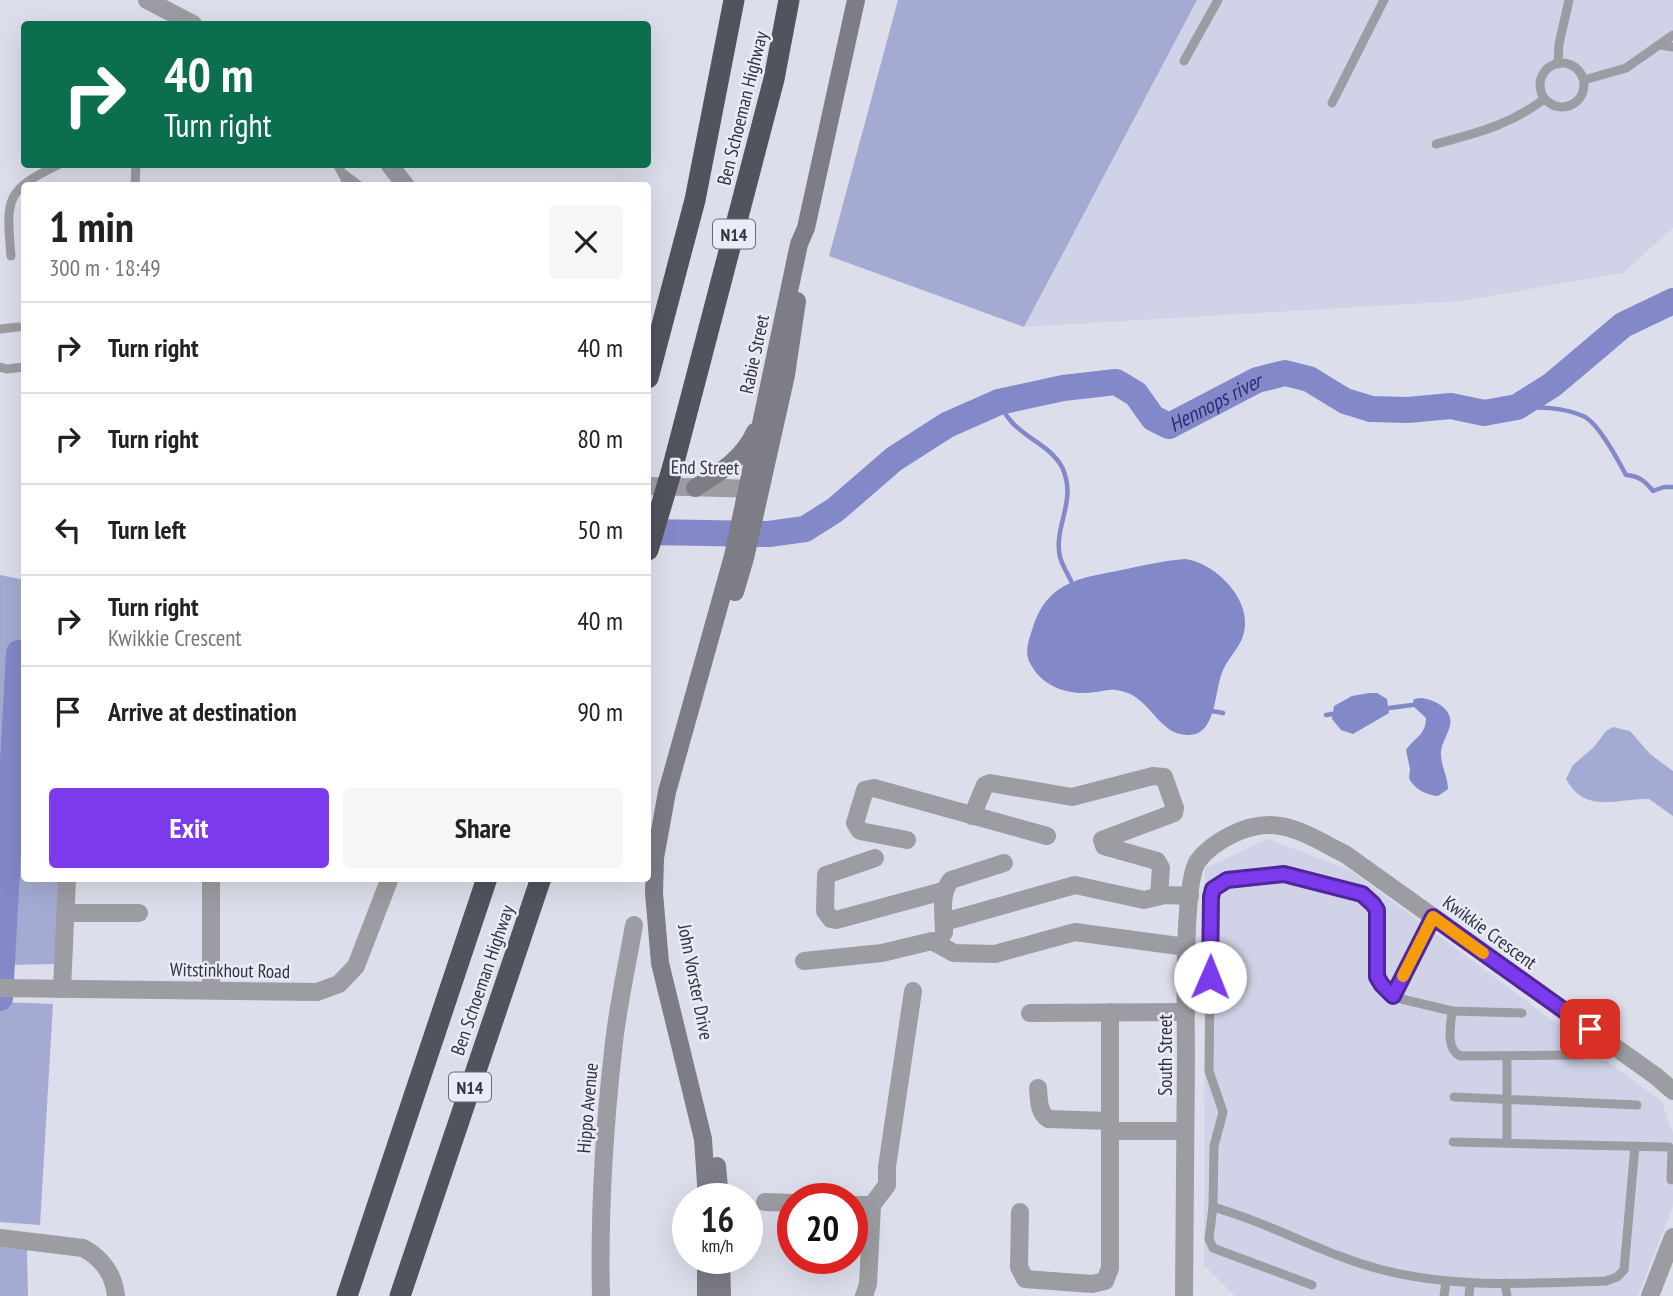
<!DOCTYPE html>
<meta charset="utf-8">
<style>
:root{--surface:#fff;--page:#f6f6f6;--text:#222;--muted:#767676;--line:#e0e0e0;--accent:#7c3aed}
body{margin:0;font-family:"PT Sans Narrow",sans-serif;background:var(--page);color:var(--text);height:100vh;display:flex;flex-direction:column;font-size:26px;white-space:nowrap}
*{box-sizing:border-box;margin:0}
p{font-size:23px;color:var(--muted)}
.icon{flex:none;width:38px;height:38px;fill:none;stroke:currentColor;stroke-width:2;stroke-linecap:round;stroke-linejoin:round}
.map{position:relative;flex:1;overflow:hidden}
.side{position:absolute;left:21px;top:182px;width:630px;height:700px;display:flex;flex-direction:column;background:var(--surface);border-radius:7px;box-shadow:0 7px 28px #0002}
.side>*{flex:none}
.top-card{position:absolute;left:21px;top:21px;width:630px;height:147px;border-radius:7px;box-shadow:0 7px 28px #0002;background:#0b6e4f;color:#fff;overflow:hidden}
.speed{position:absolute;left:672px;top:1183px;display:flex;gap:14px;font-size:35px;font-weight:700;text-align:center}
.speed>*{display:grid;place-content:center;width:91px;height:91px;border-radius:50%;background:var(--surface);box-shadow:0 7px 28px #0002;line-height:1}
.speed small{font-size:18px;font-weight:400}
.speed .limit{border:10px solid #d22;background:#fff;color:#111}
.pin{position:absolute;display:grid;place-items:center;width:60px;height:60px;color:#fff;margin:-30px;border-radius:14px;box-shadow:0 4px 10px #0006}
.me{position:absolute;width:77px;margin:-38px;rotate:1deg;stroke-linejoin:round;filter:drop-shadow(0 0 5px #0008)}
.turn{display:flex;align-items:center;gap:24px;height:147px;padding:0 28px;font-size:32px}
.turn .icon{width:91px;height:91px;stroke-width:2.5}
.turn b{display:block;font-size:49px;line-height:60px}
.round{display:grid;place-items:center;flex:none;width:74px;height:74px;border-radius:7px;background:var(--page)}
.summary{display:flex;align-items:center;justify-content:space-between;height:119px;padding:0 28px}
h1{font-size:42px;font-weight:700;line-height:52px}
.cta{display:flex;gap:14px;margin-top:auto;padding:14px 28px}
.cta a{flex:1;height:80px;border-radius:7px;background:var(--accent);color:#fff;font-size:28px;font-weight:700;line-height:80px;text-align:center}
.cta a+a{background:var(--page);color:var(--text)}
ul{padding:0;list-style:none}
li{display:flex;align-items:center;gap:21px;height:91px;padding:0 28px;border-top:2px solid var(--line)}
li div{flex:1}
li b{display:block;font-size:26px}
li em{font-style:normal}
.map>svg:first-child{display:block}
</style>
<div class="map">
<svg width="1673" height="1296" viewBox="0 0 1673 1296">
<rect width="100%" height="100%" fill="#dcdeeb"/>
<g fill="#d0d3e7">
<path d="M1197,0H1673V228L1623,273L1461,301L1024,327Z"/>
<path d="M1268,839L1350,870L1662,1102L1673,1133V1206L1638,1296H1235L1204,1265L1205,868Z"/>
</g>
<g fill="#a5aad3">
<path d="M898,0H1197L1024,327L829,256Z"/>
<path d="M0,575L24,580V878L58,879L57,964L0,965Z"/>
<path d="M1613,727L1630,731L1650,754L1673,771V816L1649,799C1617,798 1586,815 1566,779L1573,765L1594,747L1606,731Z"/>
<path d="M0,1002L53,1004L40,1225L0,1222Z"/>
<path d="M0,1247L27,1250L28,1296H0Z"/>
</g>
<g fill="#8388c8">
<path d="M1185,559C1217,563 1257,604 1242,639C1237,650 1228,659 1223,670C1214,690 1217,735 1189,735C1156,736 1152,694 1116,690C1108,689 1102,692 1095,692C1070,696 1044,688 1031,665C1024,654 1028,642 1032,630C1046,582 1079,578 1122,570C1143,565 1163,561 1185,559Z"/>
<path d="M1369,693H1377L1387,699L1389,713L1353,734L1341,730L1332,719L1334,706L1352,696Z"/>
<path d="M1421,698C1433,699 1454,709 1450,725C1448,736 1440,744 1441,756C1442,768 1448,778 1448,789L1438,796C1426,795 1414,789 1409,778L1410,769L1406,750C1414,738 1426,735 1426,718L1412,705L1414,699Z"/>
</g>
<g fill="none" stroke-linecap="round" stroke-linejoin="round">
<g stroke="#8388c8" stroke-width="4.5">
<path d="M999,402C1002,408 1005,415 1010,420C1024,438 1051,446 1062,467C1078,501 1053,526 1060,557C1062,565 1068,574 1071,581"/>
<path d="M1517,407C1538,407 1563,407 1583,416C1598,422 1618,460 1626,475C1639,476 1645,481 1653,491L1664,487H1673"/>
<path d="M1389,708L1412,705"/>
<path d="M1212,711L1223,713"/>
<path d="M1326,715L1332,714"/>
</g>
<g stroke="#8388c8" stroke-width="26">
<path id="s1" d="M648,532L769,534L805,529L835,510L894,459L947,425L999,402L1063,388L1116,382L1136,394L1153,418L1169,426L1257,380L1285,373L1309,379L1345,401L1371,409L1408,410L1451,406L1484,413L1517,407L1552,385L1623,325L1673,301"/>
<path d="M0,998L19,653"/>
</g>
<g stroke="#9c9da2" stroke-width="9">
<path d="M1659,45L1673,47"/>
<path d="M1184,61L1218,0"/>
<circle cx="1562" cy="85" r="22"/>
<path d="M1558,64L1559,44L1569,0"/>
<path d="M1584,80L1626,68L1673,35"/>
<path d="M1332,103L1384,0"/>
<path d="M1436,144C1476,133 1511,125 1544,99"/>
<path d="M337,164L349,186"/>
<path d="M344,174L360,186"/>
<path d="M135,186L136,164"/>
<path d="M11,256C6,198 5,190 60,164"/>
<path d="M0,329L18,327"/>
<path d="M0,367L7,369L24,367"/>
<path d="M1393,997L1433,917"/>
<path d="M1452,1011C1451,1025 1445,1048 1460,1056L1584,1055"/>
<path d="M1522,1013L1452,1011L1393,997L1382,985L1377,977V910L1373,904L1362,894L1284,874L1227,880L1213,889L1211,897L1209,1071L1223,1112L1214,1146L1213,1207C1271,1223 1324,1255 1383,1270C1456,1289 1531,1283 1606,1281L1617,1277L1624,1270L1635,1146"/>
<path d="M1454,1097L1637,1105"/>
<path d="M1453,1142L1669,1147L1672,1150L1671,1180"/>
<path d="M1507,1142V1056"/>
<path d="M1213,1207L1209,1239L1213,1248L1312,1285"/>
<path d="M1505,1283L1507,1296"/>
<path d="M1444,1296L1446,1282"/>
<path d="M1469,1296L1470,1284"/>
</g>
<g stroke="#9c9da2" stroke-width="18">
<path d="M147,0L193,24"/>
<path d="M389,164L406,186"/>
<path d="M648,486L759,489"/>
<path d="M972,816L985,785L990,783L1072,797L1153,776L1164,777L1175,808L1174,813L1102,840L1104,846L1157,861L1161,868L1159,896"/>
<path d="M907,840L860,831L855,823L865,790L874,788L1047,836"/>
<path d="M875,858L826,875L825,911L831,919L836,920L943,891"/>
<path d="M66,913H139"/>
<path d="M944,922L1075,885L1144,900L1165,895L1190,896"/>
<path d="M944,933C944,916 939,894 951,880L1004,863"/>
<path d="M804,961L882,953L932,941L954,953L995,954L1075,932L1186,947"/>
<path d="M0,988L317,992L339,984L356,966L390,878"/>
<path d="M62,989L67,878"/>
<path d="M211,990V878"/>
<path d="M1030,1013L1186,1012"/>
<path d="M1038,1088C1039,1099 1038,1112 1048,1119L1110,1121"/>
<path d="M1110,1131H1185"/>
<path d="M765,1202L793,1203"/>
<path d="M852,1205H872"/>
<path d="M1020,1212L1019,1267L1025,1279L1092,1284L1105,1281L1110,1268V1012"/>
<path d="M0,1238L83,1248C102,1258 114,1275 116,1296"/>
<path d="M601,1296C599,1214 604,1132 613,1051C617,1009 627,967 634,925"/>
<path d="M864,1296L868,1284L872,1205L887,1185V1167L913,991"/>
<path d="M1184,1296C1185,1216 1185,1136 1186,1056C1186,1023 1182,882 1198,861C1206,850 1219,841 1231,835C1277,812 1303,833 1345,854L1657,1077L1673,1091"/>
<path d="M1650,1296L1673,1237"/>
</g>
<g stroke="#7c7d85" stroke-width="18">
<path d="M695,488C719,473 743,459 755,432"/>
<path d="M735,592L745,558L786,375L797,301"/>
<path d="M717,1166L720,1199"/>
<path d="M707,1199L703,1139L660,963L654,893L655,858L667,792L733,556L799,244L806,228L856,0"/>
<path d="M706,1258V1296"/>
<path d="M721,1258L722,1296"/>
</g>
<g stroke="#51535d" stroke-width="21">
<path d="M648,378L695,200L734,0"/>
<path d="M673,466L774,79L789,0"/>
<path d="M347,1296L487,878"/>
<path d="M400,1296L541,878"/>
</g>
<path stroke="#51535d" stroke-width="21" d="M648,550L673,466"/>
</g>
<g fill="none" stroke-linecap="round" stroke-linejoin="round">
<g stroke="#51269a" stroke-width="18">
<path id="route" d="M1210,977L1211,897L1213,889L1227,880L1284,874L1362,894L1373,904L1377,910V977L1382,985L1393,996L1433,917L1590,1029"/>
</g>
<use href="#route" stroke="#7c3aed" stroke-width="12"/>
<path stroke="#f59e0b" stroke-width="12" d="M1403,976L1433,917L1483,953"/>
</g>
<g text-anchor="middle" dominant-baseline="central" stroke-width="5" stroke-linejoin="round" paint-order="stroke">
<g fill="#eaebf8" stroke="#6a6b72" stroke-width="2">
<rect x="713" y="219.5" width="42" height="29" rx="5"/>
<rect x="449" y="1072.5" width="42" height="29" rx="5"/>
</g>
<g font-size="18" font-weight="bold" fill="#333439">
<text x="734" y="234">N14</text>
<text x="470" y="1087">N14</text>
</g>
<g font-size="19" fill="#333439" stroke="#eaebf8">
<text transform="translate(742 108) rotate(-76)">Ben Schoeman Highway</text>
<text transform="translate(754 354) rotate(-78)">Rabie Street</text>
<text transform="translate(705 467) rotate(1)">End Street</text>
<text transform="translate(1490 932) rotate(36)">Kwikkie Crescent</text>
<text transform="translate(230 970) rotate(1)">Witstinkhout Road</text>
<text transform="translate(482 980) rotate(-71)">Ben Schoeman Highway</text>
<text transform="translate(696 982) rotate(79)">John Vorster Drive</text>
<text transform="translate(1165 1055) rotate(-90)">South Street</text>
<text transform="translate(587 1108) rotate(-85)">Hippo Avenue</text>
</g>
<g font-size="21" font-style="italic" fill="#2d2a75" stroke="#eaebf8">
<text stroke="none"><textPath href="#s1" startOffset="632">Hennops river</textPath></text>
</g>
</g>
</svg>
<div class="speed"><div>16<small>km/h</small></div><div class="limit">20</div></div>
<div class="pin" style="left:1590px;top:1029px;background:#d93025"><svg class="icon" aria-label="arrive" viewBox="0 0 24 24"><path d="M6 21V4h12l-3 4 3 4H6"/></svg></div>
<svg class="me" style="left:1210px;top:977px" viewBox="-20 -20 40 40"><circle r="19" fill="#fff"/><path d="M0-13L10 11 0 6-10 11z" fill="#7c3aed"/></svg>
<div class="top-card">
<div class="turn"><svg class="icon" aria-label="right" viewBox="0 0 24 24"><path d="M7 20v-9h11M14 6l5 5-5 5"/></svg><div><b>40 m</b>Turn right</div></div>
</div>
<section class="side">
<div class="summary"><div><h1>1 min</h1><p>300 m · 18:49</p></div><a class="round"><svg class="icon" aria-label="close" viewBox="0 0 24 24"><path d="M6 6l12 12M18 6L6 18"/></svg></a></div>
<ul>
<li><svg class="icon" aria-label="right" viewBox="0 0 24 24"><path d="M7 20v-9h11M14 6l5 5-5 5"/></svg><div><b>Turn right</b></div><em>40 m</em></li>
<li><svg class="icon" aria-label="right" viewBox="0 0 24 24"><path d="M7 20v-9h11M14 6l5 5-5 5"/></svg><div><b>Turn right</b></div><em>80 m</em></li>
<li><svg class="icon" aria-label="left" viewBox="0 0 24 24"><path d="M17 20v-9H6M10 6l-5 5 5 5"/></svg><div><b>Turn left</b></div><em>50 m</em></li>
<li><svg class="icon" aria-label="right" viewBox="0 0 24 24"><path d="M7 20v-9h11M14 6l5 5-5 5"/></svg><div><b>Turn right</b><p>Kwikkie Crescent</p></div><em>40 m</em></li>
<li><svg class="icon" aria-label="arrive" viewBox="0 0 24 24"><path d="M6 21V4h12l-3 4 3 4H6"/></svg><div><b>Arrive at destination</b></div><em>90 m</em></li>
</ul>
<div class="cta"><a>Exit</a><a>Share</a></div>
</section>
</div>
